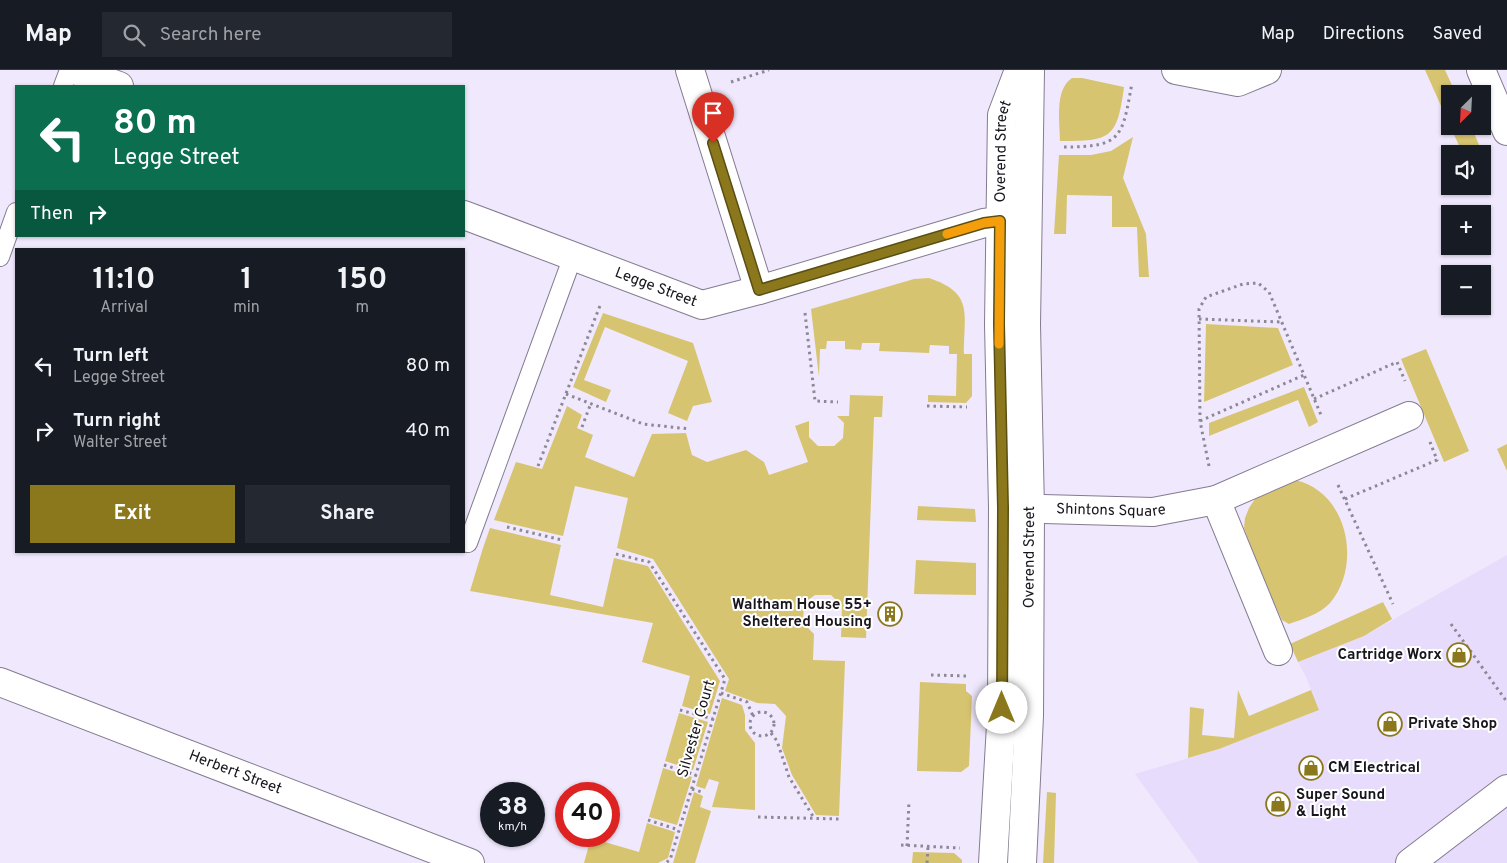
<!DOCTYPE html>
<meta charset="utf-8">
<style>
:root{--surface:#171b24;--page:#242831;--text:#f1f3f6;--muted:#9ea1a6;--line:#363941;--accent:#8b781d}
body{margin:0;font-family:Overpass,sans-serif;background:var(--page);color:var(--text);height:100vh;display:flex;flex-direction:column;font-size:19px;white-space:nowrap}
*{box-sizing:border-box;margin:0}
p{font-size:16px;color:var(--muted)}
.icon{flex:none;width:28px;height:28px;fill:none;stroke:currentColor;stroke-width:2;stroke-linecap:round;stroke-linejoin:round}
.map{position:relative;flex:1;overflow:hidden}
.drawer{position:absolute;left:15px;top:178px;width:450px;height:305px;display:flex;flex-direction:column;background:var(--surface);border-radius:0px;box-shadow:0 1px 4px #0004}
.drawer>*{flex:none}
.top-card{position:absolute;left:15px;top:15px;width:450px;height:152px;border-radius:0px;box-shadow:0 1px 4px #0004;background:#0b6e4f;color:#fff;overflow:hidden}
.needle{width:32px;rotate:204deg}
.fabs{position:absolute;left:1441px;top:15px;display:grid;gap:10px}
.fabs a{display:grid;place-items:center;width:50px;height:50px;border-radius:0px;background:var(--surface);box-shadow:0 1px 4px #0004;font-size:25px}
.speed{position:absolute;left:480px;top:712px;display:flex;gap:10px;font-size:25px;font-weight:700;text-align:center}
.speed>*{display:grid;place-content:center;width:65px;height:65px;border-radius:50%;background:var(--surface);box-shadow:0 1px 4px #0004;line-height:1}
.speed small{font-size:12px;font-weight:400}
.speed .limit{border:8px solid #d22;background:#fff;color:#111}
.pin{position:absolute;display:grid;place-items:center;width:42px;height:42px;color:#fff;margin:-51px -21px;border-radius:50% 50% 50% 0;rotate:-45deg;box-shadow:0 0 5px #0007}
.pin .icon{rotate:45deg}
.me{position:absolute;width:55px;margin:-28px;rotate:0deg;stroke-linejoin:round;filter:drop-shadow(0 0 4px #0008)}
.turn{display:flex;align-items:center;gap:18px;height:105px;padding:0 15px;font-size:22px}
.turn .icon{width:65px;height:65px;stroke-width:2.5}
.turn b{display:block;font-size:35px;line-height:42px}
.then{display:flex;align-items:center;height:48px;padding:0 15px;background:#0003;gap:10px;font-size:19px}
.eta{display:flex;justify-content:space-evenly;align-items:center;height:85px;text-align:center}
.eta b{font-size:30px;font-weight:700;line-height:35px}
.primary-button{display:flex;gap:10px;margin-top:auto;padding:10px 15px}
.primary-button a{flex:1;height:58px;border-radius:0px;background:var(--accent);color:#fff;font-size:20px;font-weight:700;line-height:58px;text-align:center}
.primary-button a+a{background:var(--page);color:var(--text)}
ul{padding:0;list-style:none}
li{display:flex;align-items:center;gap:15px;height:65px;padding:0 15px}
li div{flex:1}
li b{display:block;font-size:19px}
li em{font-style:normal}
header{display:flex;align-items:center;gap:30px;box-sizing:border-box;height:70px;padding:0 25px;background:var(--surface);border-bottom:1px solid var(--line)}
header strong{font-size:24px}
nav{display:flex;gap:28px;margin-inline-start:auto;font-size:18px}
.search{width:350px;height:45px;background:var(--page);display:flex;align-items:center;gap:12px;box-sizing:border-box;padding:0 18px;border-radius:0px;color:var(--muted);font-size:19px}
.map>svg:first-child{display:block}
</style>
<header>
<strong>Map</strong>
<div class="search"><svg class="icon" aria-label="search" viewBox="0 0 24 24"><circle cx="10" cy="10" r="6"/><path d="M15 15l6 6"/></svg>Search here</div>
<nav><a>Map</a><a>Directions</a><a>Saved</a></nav>
</header>
<div class="map">
<svg width="1507" height="793" viewBox="0 0 1507 793">
<rect width="100%" height="100%" fill="#f0e8fc"/>
<path fill="#e8dcfc" d="M1507,485V793H1199L1135,704L1219,679L1319,640L1306,607L1298,592L1364,566Z"/>
<g fill="#d7c471">
<path d="M1425,0H1445L1456,24H1450V56Z"/>
<path d="M1072,8H1082L1124,17C1117,69 1111,71 1060,71C1060,52 1054,20 1072,8Z"/>
<path d="M1450,56H1471L1482,82L1478,84H1463Z"/>
<path d="M1133,67L1123,108L1146,164L1149,207H1139L1137,157H1112V126L1067,125L1066,164H1054L1059,85H1091L1111,81Z"/>
<path d="M929,208C974,223 964,243 964,284H972V326L966,333L928,332V325L956,326L957,284H949V276L930,275L929,283L879,281L880,273H862L861,280L845,279V271H827L826,279H820L819,307L811,239L914,209Z"/>
<path d="M603,243L693,273L712,332L693,336L687,351L668,343L688,291L605,257L584,310L611,320L606,332L573,317Z"/>
<path d="M1206,254L1278,258L1293,295L1204,332Z"/>
<path d="M1426,279L1469,381L1444,392L1401,289Z"/>
<path d="M1304,317L1318,352L1309,357L1298,330L1209,366V353Z"/>
<path d="M850,325L883,326L882,347H874L866,568L841,567L842,536L831,525H815L804,533L803,553L814,564L813,590L845,591L839,746L816,745L792,705L782,678L786,646L775,634L757,633L725,621L729,609L653,489L617,478L628,428L575,416L563,466L494,450L516,392L542,399L567,336L582,345L577,358L593,365L585,387L634,407L652,364L686,363L692,385L707,392L746,380L764,392L769,405L808,392L795,356L809,351V367L818,376H834L843,368L844,353L837,346H849Z"/>
<path d="M1507,374V401L1497,379Z"/>
<path d="M1295,410C1347,421 1363,494 1330,533C1320,544 1303,549 1289,554L1282,550L1258,497L1244,458L1245,448L1249,438L1255,429L1264,424Z"/>
<path d="M918,436L975,439L976,452L917,450Z"/>
<path d="M490,458L561,475L550,525L603,537L614,488L648,496L720,611L710,644L682,636L690,606L642,592L653,553L470,521L483,478Z"/>
<path d="M916,490L976,493V525L914,524Z"/>
<path d="M1383,532L1392,549L1364,566L1298,592L1290,574Z"/>
<path d="M920,612L966,614V621L972,626L969,696L961,702L917,701Z"/>
<path d="M1238,620L1249,646L1311,620L1319,640L1219,679L1188,688L1190,637L1204,639L1202,665L1234,668Z"/>
<path d="M722,628L742,635L745,645V660L755,673V740L712,737L719,712L709,709L705,719L696,716Z"/>
<path d="M679,643L708,652L693,700L665,691Z"/>
<path d="M663,698L692,707L677,755L649,747Z"/>
<path d="M694,722L703,726L700,737L711,741L695,793H673Z"/>
<path d="M1047,722L1056,723L1054,793H1043Z"/>
<path d="M647,753L675,762L668,788L658,793H584L591,768L639,782Z"/>
<path d="M913,782L954,783L962,790V793H912Z"/>
</g>
<g fill="none" stroke-linecap="round" stroke-linejoin="round">
<g stroke="#847b91" stroke-width="20">
<g id="service">
<path d="M63,16L69,0"/>
<path d="M0,187L16,142"/>
<path d="M468,473L573,186"/>
</g>
</g>
<g stroke="#847b91" stroke-width="30">
<g id="minor">
<path d="M75,0L119,16"/>
<path d="M690,0L759,220"/>
<path d="M1176,0L1238,12L1267,0"/>
<path d="M1481,0L1507,61"/>
<path id="s1" d="M464,145L702,235L759,220L984,153L1000,151L1022,143"/>
<path d="M1216,430L1278,581"/>
<path id="s2" d="M1007,438L1153,442L1216,430L1409,346"/>
<path id="s3" d="M0,612L470,793"/>
</g>
</g>
<g stroke="#847b91" stroke-width="30">
<g id="tertiary">
<path id="s4" d="M993,793L1002,638L1003,438L999,254L1002,45L1019,0"/>
<path id="s5" d="M1022,793L1029,646L1030,440L1026,255L1030,0"/>
<path d="M1410,793L1507,719"/>
</g>
</g>
<g stroke="#8d8796" stroke-width="3" stroke-dasharray="2.5 4" stroke-linecap="butt">
<path d="M731,12L769,0"/>
<path d="M1064,77C1123,77 1122,67 1132,13"/>
<path d="M805,243L815,331L838,332"/>
<path d="M1199,249L1281,252"/>
<path d="M566,324L643,354L690,359"/>
<path d="M1314,329L1397,292L1405,311"/>
<path d="M927,336L967,337"/>
<path d="M1200,351L1304,305"/>
<path d="M582,357L591,333"/>
<path d="M538,396L601,233"/>
<path d="M1209,396L1200,351L1199,239L1206,227L1243,214L1258,213L1269,222L1321,345"/>
<path d="M1338,415L1393,534"/>
<path d="M1345,429L1437,390L1430,372"/>
<path d="M507,457L562,470"/>
<path d="M616,484L649,492L725,609L670,790L665,793"/>
<path d="M1451,554L1507,632"/>
<path d="M931,605L968,606"/>
<path d="M721,623L747,632L753,646"/>
<path d="M680,640L713,649"/>
<circle cx="762" cy="654" r="12"/>
<path d="M771,663L777,671L789,707L814,748"/>
<path d="M664,695L696,705"/>
<path d="M692,719L702,722"/>
<path d="M758,747L839,749"/>
<path d="M648,750L679,760"/>
<path d="M901,775L960,778"/>
<path d="M907,776L909,731"/>
<path d="M927,793L928,777"/>
</g>
<use href="#service" stroke="#fff" stroke-width="18"/>
<use href="#minor" stroke="#fff" stroke-width="28"/>
<use href="#tertiary" stroke="#fff" stroke-width="28"/>
</g>
<g fill="none" stroke-linecap="round" stroke-linejoin="round">
<g stroke="#5a4e13" stroke-width="12">
<path id="route" d="M713,73L759,220L984,153L1000,151L999,254L1003,438L1002,638"/>
</g>
<use href="#route" stroke="#8b781d" stroke-width="9"/>
<path stroke="#f59e0b" stroke-width="9" d="M947,164L984,153L1000,151L999,274"/>
</g>
<defs>
<g id="building-ring" transform="scale(1.25)"><circle r="9.5" fill="#fff" stroke="#8b781d" stroke-width="1.5"/><path d="M-4-6H4V6H1V3H-1V6H-4ZM-2.5-4.3h1.7v1.8h-1.7ZM.8-4.3h1.7v1.8H.8ZM-2.5-1h1.7V.8h-1.7ZM.8-1h1.7V.8H.8Z" fill="#8b781d"/></g>
<g id="shop-ring" transform="scale(1.25)"><circle r="9.5" fill="#fff" stroke="#8b781d" stroke-width="1.5"/><path d="M-5-2.5h2.3a2.7 3.5 0 0 1 5.4 0H5L5.5 6h-11ZM-1.5-2.5h3a1.5 2.3 0 0 0-3 0Z" fill="#8b781d"/></g>
</defs>
<g fill-rule="evenodd">
<use href="#building-ring" x="890" y="544"/>
<use href="#shop-ring" x="1459" y="585"/>
<use href="#shop-ring" x="1390" y="654"/>
<use href="#shop-ring" x="1311" y="698"/>
<use href="#shop-ring" x="1278" y="734"/>
</g>
<g text-anchor="middle" dominant-baseline="central" stroke-width="4" stroke-linejoin="round" paint-order="stroke">
<g font-size="15" fill="#18151d" stroke="#fff">
<text stroke="none"><textPath href="#s4" startOffset="712">Overend Street</textPath></text>
<text stroke="none"><textPath href="#s1" startOffset="205">Legge Street</textPath></text>
<text stroke="none"><textPath href="#s2" startOffset="104">Shintons Square</textPath></text>
<text stroke="none"><textPath href="#s5" startOffset="306">Overend Street</textPath></text>
<text transform="translate(697 659) rotate(-74)">Silvester Court</text>
<text stroke="none"><textPath href="#s3" startOffset="252">Herbert Street</textPath></text>
</g>
<g font-size="15" font-weight="bold" fill="#18151d" stroke="#fff" text-anchor="start">
<text x="872" y="535" text-anchor="end">Waltham House 55+<tspan x="872" dy="17">Sheltered Housing</tspan></text>
<text x="1442" y="585" text-anchor="end">Cartridge Worx</text>
<text x="1408" y="654">Private Shop</text>
<text x="1328" y="698">CM Electrical</text>
<text x="1296" y="725">Super Sound<tspan x="1296" dy="17">&amp; Light</tspan></text>
</g>
</g>
</svg>
<div class="fabs">
<a><svg class="needle" viewBox="-14 -14 28 28"><path d="M0-13l5 13h-10z" fill="#e53935"/><path d="M0 13l5-13h-10z" fill="#9ea1a6"/></svg></a>
<a><svg class="icon" aria-label="sound" viewBox="0 0 24 24"><path d="M4 9h4l5-4v14l-5-4H4zM17 9q2 3 0 6"/></svg></a>
<a>+</a>
<a>−</a>
</div>
<div class="speed"><div>38<small>km/h</small></div><div class="limit">40</div></div>
<div class="pin" style="left:713px;top:73px;background:#d93025"><svg class="icon" aria-label="arrive" viewBox="0 0 24 24"><path d="M6 21V4h12l-3 4 3 4H6"/></svg></div>
<svg class="me" style="left:1002px;top:638px" viewBox="-20 -20 40 40"><circle r="19" fill="#fff"/><path d="M0-13L10 11 0 6-10 11z" fill="#8b781d"/></svg>
<div class="top-card">
<div class="turn"><svg class="icon" aria-label="left" viewBox="0 0 24 24"><path d="M17 20v-9H6M10 6l-5 5 5 5"/></svg><div><b>80 m</b>Legge Street</div></div>
<div class="then">Then<svg class="icon" aria-label="right" viewBox="0 0 24 24"><path d="M7 20v-9h11M14 6l5 5-5 5"/></svg></div>
</div>
<section class="drawer">
<div class="eta">
<div><b>11:10</b><p>Arrival</p></div>
<div><b>1</b><p>min</p></div>
<div><b>150</b><p>m</p></div>
</div>
<ul>
<li><svg class="icon" aria-label="left" viewBox="0 0 24 24"><path d="M17 20v-9H6M10 6l-5 5 5 5"/></svg><div><b>Turn left</b><p>Legge Street</p></div><em>80 m</em></li>
<li><svg class="icon" aria-label="right" viewBox="0 0 24 24"><path d="M7 20v-9h11M14 6l5 5-5 5"/></svg><div><b>Turn right</b><p>Walter Street</p></div><em>40 m</em></li>
</ul>
<div class="primary-button"><a>Exit</a><a>Share</a></div>
</section>
</div>
